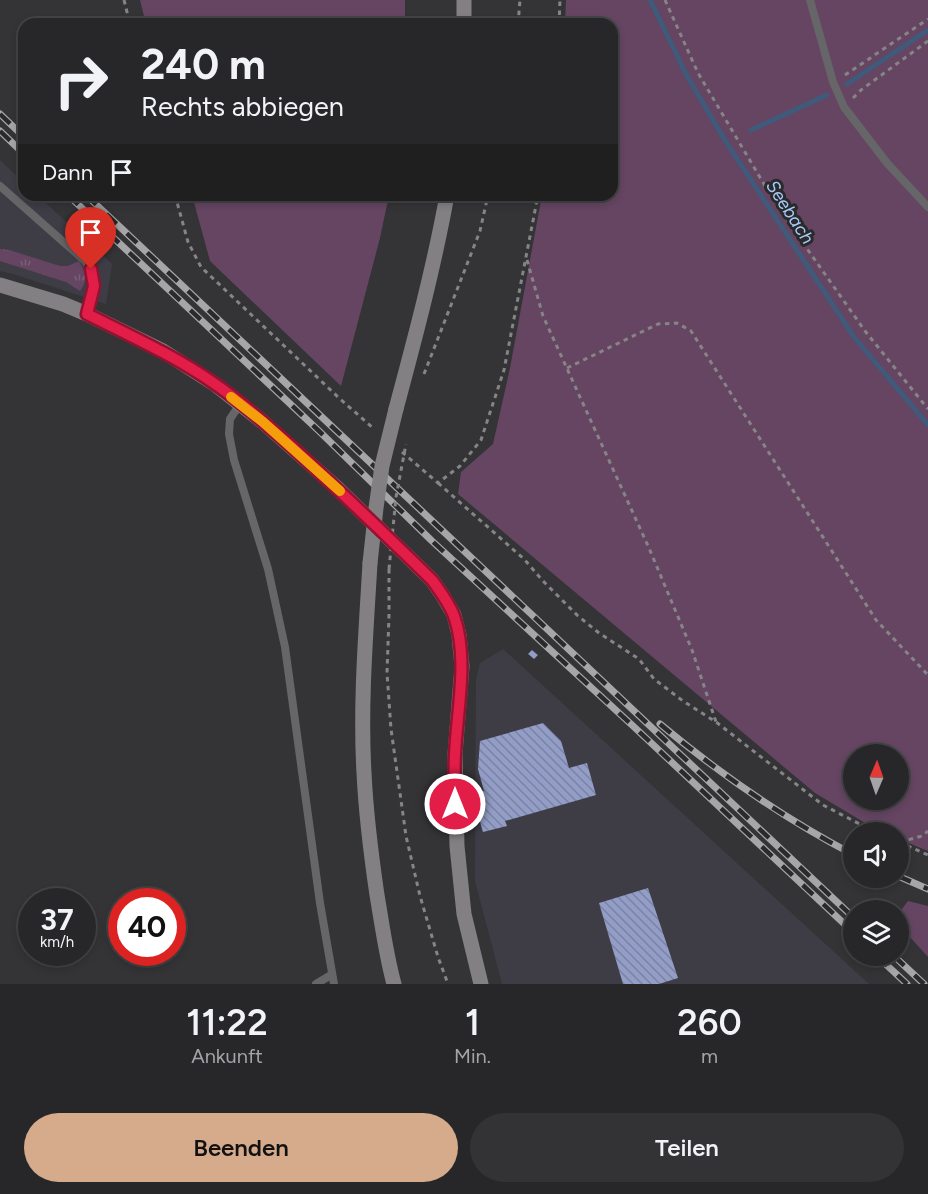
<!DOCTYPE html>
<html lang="de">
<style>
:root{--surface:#272729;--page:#333335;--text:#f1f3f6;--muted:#a4a5a8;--line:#434446;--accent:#d6ab8b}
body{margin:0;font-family:Figtree,sans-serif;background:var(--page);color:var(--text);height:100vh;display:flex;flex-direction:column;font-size:22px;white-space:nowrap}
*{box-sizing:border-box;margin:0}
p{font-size:20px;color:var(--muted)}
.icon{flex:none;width:33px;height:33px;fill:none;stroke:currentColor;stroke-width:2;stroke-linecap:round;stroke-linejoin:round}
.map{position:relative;height:984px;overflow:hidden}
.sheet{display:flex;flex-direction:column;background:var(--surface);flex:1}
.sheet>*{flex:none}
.top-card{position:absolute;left:18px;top:18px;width:600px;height:183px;border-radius:18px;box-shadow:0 3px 9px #0003,0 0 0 2px var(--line);background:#272729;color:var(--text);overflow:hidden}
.needle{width:39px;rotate:2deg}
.controls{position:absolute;left:843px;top:744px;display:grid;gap:12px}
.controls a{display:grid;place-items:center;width:66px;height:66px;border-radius:50%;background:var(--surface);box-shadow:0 3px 9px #0003,0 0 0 2px var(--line);font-size:30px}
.speed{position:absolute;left:18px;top:888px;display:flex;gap:12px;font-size:30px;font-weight:700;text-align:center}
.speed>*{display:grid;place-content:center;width:78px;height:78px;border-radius:50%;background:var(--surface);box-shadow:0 3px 9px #0003,0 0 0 2px var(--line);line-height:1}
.speed small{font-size:15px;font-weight:400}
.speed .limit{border:9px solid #d22;background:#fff;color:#111}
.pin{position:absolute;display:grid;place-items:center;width:51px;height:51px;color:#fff;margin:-62px -26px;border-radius:50% 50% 50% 0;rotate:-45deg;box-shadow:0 0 6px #0007}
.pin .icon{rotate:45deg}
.me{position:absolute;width:66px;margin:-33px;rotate:0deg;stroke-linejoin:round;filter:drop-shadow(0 0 4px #0008)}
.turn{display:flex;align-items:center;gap:21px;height:126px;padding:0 24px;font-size:27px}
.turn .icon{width:78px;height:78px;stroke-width:2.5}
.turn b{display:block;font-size:42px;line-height:51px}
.then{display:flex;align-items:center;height:57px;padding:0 24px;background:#0003;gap:12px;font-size:22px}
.eta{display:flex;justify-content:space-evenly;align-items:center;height:102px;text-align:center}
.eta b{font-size:36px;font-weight:600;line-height:42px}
.action{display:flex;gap:12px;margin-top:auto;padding:12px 24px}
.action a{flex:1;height:69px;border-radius:36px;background:var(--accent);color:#111;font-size:24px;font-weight:600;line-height:69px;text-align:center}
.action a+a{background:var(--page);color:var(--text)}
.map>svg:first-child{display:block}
</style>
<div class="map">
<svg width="928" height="984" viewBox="0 0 928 984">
<defs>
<pattern id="grass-tufts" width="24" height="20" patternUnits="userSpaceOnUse" patternTransform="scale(1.5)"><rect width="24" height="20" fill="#654562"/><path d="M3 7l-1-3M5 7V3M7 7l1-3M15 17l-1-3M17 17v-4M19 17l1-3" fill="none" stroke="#7b6078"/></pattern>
<pattern id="building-back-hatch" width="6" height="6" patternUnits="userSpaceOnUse" patternTransform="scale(1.5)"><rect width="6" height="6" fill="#939ec8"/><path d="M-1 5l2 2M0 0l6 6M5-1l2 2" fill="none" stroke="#7c83a1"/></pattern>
</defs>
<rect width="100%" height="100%" fill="#343437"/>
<g fill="#3e3d46">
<path d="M0,160L24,183V195H37L112,264L106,304L13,274L0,271Z"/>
<path d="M503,649L869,984H502L475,881L476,680L480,663Z"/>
</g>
<path fill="url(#grass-tufts)" d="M0,249L9,250L60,266H68L79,261C86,272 88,280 80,291L66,282L0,261Z"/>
<g fill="#654562" fill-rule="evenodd">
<path d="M140,0H405V24H146Z"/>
<path d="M566,0H928V851L899,839L898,832H884L877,830L815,793L458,494L461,472L493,444L510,368L542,195H612V24H565ZM854,754H898V800H854Z"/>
<path d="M192,195H389L380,238L341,386L210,261Z"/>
<path d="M908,901L928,906V957L899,925V913Z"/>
</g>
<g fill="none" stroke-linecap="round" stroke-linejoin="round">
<g stroke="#3f5a7b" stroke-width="5">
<path d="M650,0L687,76L726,142L854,337L928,425"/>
<path d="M847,84L928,30"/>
<path d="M751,130L827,95"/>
</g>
</g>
<g fill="url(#building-back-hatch)">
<path d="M532,650L538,655L534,659L528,654Z"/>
<path d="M543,723L561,741L569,768L587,763L596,795L505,821L507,826L483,832L472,795L484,791L478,769L480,741Z"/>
<path d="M648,888L678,978L659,984H623L599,903Z"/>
</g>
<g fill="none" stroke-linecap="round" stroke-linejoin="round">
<g stroke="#858587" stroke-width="3" stroke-dasharray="4.5 4.5" stroke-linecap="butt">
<path d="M124,0L130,24"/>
<path d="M665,0L698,73L777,206L865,331L928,409"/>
<path d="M518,24L520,0"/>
<path d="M559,24L560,0"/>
<path d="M845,75L928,19"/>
<path d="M853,98L861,90L928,41"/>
<path d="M175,195L188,242L201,267L338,397L374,429"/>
<path d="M527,260L543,316L649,548L692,650L716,722"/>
<path d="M567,368L658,324L677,323L691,331L876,620L928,675"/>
<path d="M424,374L480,231L488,195"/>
<path d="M402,452L438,483L460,466L481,440L504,370L538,195"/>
<path d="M438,483L524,559L543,581L578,616L599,633L639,659L654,679L683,701L716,722L823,805L875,832"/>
<path d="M389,569V615L387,673L391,729L406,836L420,896L438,957L448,984"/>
<path d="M899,842L928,855"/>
<path d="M900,842L922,836L928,831"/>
</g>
<g stroke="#666567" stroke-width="8">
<path d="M810,0L833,82L844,107L887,163L928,207"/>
<path d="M0,186L85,261C98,279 92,294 87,314"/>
<path d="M240,404L230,419L229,434L234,460L268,569L285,647L320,903L334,984"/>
<path d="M316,984L331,975"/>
</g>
<g stroke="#828083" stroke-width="15">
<path d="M464,24V0"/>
<path d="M0,285L63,304L87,314L163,351L216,385L263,422L336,487L432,580L443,596L454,615L459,635L462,666L455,754L457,846L464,914L481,984"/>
<path d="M396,409C415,338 434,267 447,195"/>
<path d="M370,563C366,633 360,703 364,773C366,814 371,854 377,895C382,924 386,955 394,984"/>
</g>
<g stroke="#a6a6a9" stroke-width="7">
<g id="rail">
<path d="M0,114L24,137"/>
<path d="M0,131L24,154"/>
<path d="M68,195L319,431L432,541L632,725L854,933"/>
<path d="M86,195L854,918"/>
<path d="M660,724C720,774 785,819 854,855"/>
<path d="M898,876L928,889"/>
<path d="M877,956L907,984"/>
<path d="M894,956L924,984"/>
</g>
</g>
<use href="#rail" stroke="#2a2a2d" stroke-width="4.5" stroke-dasharray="14" stroke-linecap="butt"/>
<path stroke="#858587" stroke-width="3" stroke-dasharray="4.5 4.5" stroke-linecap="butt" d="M389,569L396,497L406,444"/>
<path stroke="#828083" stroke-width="15" d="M370,563L376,508L382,466L396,409"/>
</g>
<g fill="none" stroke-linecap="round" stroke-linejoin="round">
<g stroke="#92132f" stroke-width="15">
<path id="route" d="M91,269L94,286L87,314C131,336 175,356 215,384C243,403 268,426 293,448C340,491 386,535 432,580C440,591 449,603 454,616C469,658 457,710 455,754C454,770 455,788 455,804"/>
</g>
<use href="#route" stroke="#e11d48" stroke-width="10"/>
<path stroke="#f59e0b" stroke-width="10" d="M231,397L263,422L340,491"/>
</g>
<g text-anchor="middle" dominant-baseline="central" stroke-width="6" stroke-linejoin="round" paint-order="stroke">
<g font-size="18" font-style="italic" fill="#a7cbf8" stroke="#2a2a2d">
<text transform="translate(790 212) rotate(57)">Seebach</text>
</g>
</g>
</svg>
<div class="controls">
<a><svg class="needle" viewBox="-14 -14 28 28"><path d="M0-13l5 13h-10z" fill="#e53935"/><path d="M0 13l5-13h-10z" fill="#a4a5a8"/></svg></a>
<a><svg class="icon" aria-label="sound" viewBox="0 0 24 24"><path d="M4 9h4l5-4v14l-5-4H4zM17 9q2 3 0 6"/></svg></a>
<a><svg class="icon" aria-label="layers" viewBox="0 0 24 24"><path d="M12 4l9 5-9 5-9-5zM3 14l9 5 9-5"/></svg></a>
</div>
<div class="speed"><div>37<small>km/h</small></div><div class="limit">40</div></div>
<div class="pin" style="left:91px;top:269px;background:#d93025"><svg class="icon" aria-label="arrive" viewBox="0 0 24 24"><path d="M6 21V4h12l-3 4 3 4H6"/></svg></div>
<svg class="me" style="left:455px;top:804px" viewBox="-20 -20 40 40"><circle r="17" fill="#e11d48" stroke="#fff" stroke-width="3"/><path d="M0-11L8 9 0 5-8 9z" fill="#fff"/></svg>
<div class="top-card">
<div class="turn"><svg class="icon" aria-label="right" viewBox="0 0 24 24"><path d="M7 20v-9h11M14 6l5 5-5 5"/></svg><div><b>240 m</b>Rechts abbiegen</div></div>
<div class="then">Dann<svg class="icon" aria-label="arrive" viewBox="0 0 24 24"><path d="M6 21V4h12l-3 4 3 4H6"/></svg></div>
</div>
</div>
<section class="sheet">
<div class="eta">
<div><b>11:22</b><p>Ankunft</p></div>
<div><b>1</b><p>Min.</p></div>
<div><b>260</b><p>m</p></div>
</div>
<div class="action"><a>Beenden</a><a>Teilen</a></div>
</section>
